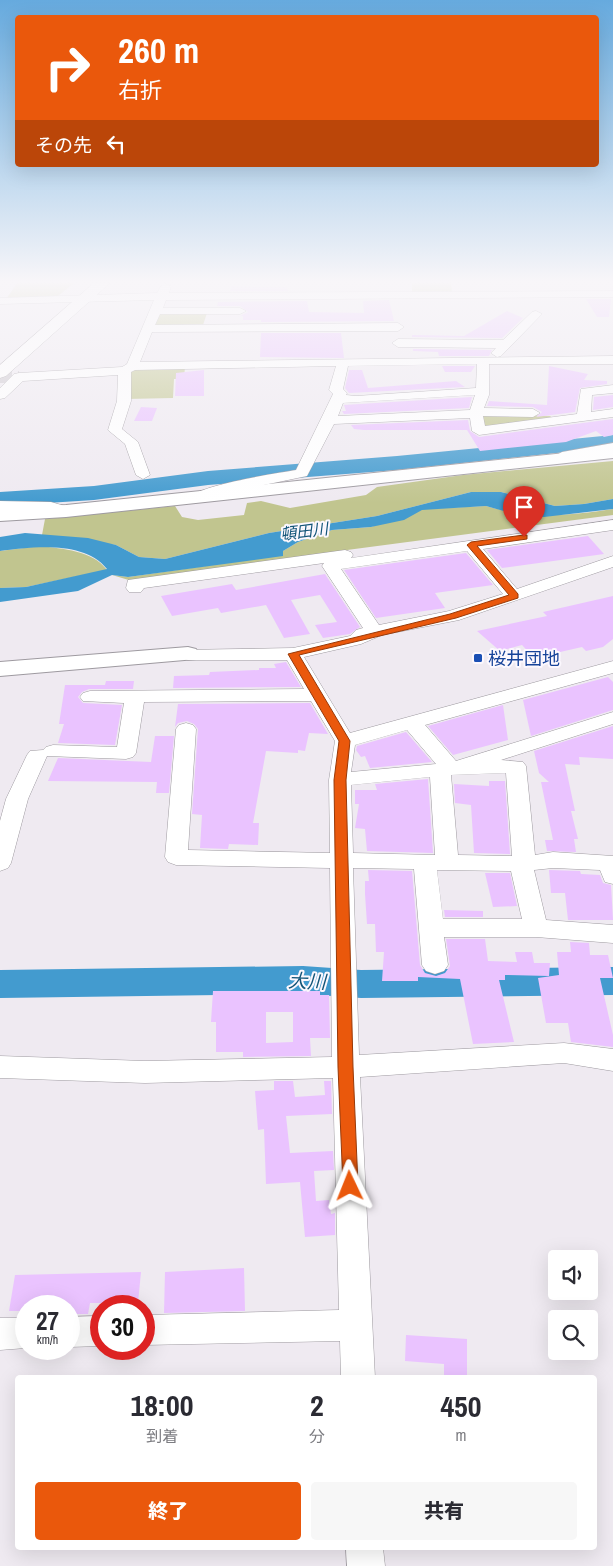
<!DOCTYPE html>
<html lang="ja">
<meta charset="utf-8">
<style>
:root{--surface:#fff;--page:#f7f7f7;--text:#2b2b33;--muted:#7c7c81;--accent:#ea580c}
body{margin:0;font-family:"Archivo Narrow","Noto Sans JP",sans-serif;background:var(--page);color:var(--text);height:100vh;display:flex;flex-direction:column;font-size:19px;white-space:nowrap}
*{box-sizing:border-box;margin:0}
p{font-size:16px;color:var(--muted)}
.icon{flex:none;width:28px;height:28px;fill:none;stroke:currentColor;stroke-width:2;stroke-linecap:round;stroke-linejoin:round}
.map{position:relative;flex:1;overflow:hidden}
.details{position:absolute;left:15px;top:1375px;width:582px;height:175px;display:flex;flex-direction:column;background:var(--surface);border-radius:5px;box-shadow:0 5px 20px #0002}
.details>*{flex:none}
.banner{position:absolute;left:15px;top:15px;width:584px;height:152px;border-radius:5px;box-shadow:0 5px 20px #0002;background:#ea580c;color:#fff;overflow:hidden}
.fabs{position:absolute;left:548px;top:1250px;display:grid;gap:10px}
.fabs a{display:grid;place-items:center;width:50px;height:50px;border-radius:5px;background:var(--surface);box-shadow:0 5px 20px #0002;font-size:25px}
.speed{position:absolute;left:15px;top:1295px;display:flex;gap:10px;font-size:25px;font-weight:700;text-align:center}
.speed>*{display:grid;place-content:center;width:65px;height:65px;border-radius:50%;background:var(--surface);box-shadow:0 5px 20px #0002;line-height:1}
.speed small{font-size:12px;font-weight:400}
.speed .limit{border:8px solid #d22;background:#fff;color:#111}
.pin{position:absolute;display:grid;place-items:center;width:42px;height:42px;color:#fff;margin:-51px -21px;border-radius:50% 50% 50% 0;rotate:-45deg;box-shadow:0 0 5px #0007}
.pin .icon{rotate:45deg}
.me{position:absolute;width:55px;margin:-28px;rotate:358deg;stroke-linejoin:round;filter:drop-shadow(0 0 4px #0008)}
.turn{display:flex;align-items:center;gap:18px;height:105px;padding:0 20px;font-size:22px}
.turn .icon{width:65px;height:65px;stroke-width:2.5}
.turn b{display:block;font-size:35px;line-height:42px}
.then{display:flex;align-items:center;height:48px;padding:0 20px;background:#0003;gap:10px;font-size:19px}
.eta{display:flex;justify-content:space-evenly;align-items:center;height:85px;text-align:center}
.eta b{font-size:30px;font-weight:800;line-height:35px}
.action{display:flex;gap:10px;margin-top:auto;padding:10px 20px}
.action a{flex:1;height:58px;border-radius:5px;background:var(--accent);color:#fff;font-size:20px;font-weight:800;line-height:58px;text-align:center}
.action a+a{background:var(--page);color:var(--text)}
.map>svg:first-child{display:block}
</style>
<div class="map">
<svg width="613" height="1566" viewBox="0 0 613 1566">
<rect width="100%" height="100%" fill="#efeaf1"/>
<g fill="#c1c58f">
<path d="M17,283H74L58,296L7,298Z"/>
<path d="M412,283H451L452,292H412Z"/>
<path d="M156,313H207L202,328H154Z"/>
<path d="M185,366L184,379H174L173,398L126,399L129,371L135,367Z"/>
<path d="M479,413L550,416L555,420L483,429Z"/>
<path d="M613,461V499L584,504L555,506L501,492H471L377,516L269,533L165,559L139,557L116,545L42,535L45,519L175,506L182,517L198,520L244,515L247,503L261,501L290,508L366,495L377,487L463,475Z"/>
<path d="M486,506C532,519 567,516 613,509V515L347,550L132,581L112,575L128,577L283,555V551L298,542L332,530L371,527L422,509Z"/>
<path d="M40,546C63,549 92,550 107,570L26,587L0,588V551Z"/>
</g>
<path fill="#439bcf" d="M471,492H501L555,506L584,504L613,499V509L544,517L514,514L486,506L422,510L404,520L371,527L332,530L298,542L283,551V556L128,577L112,575L78,591L0,602V588L26,587L107,569C84,540 32,547 0,551V537L25,533L88,538L116,545L139,557L165,559L269,533L377,516Z"/>
<g fill="none" stroke-linecap="round" stroke-linejoin="round">
<g fill="#439bcf" fill-rule="evenodd">
<path d="M613,435V447L397,470L208,485L94,500L0,506V492L94,486L208,471L397,456Z"/>
<path d="M303,966L361,970L613,967V995L361,998L303,994L0,998V970Z"/>
</g>
</g>
<g fill="#eac3ff" fill-rule="evenodd">
<path d="M231,286L287,287L288,291H230Z"/>
<path d="M586,299H611L609,317H597Z"/>
<path d="M389,300L394,321L261,322V320H243V316L214,317L240,316L248,312L240,306H217L218,302L307,301L309,312L364,313L363,301Z"/>
<path d="M507,311L523,318L502,338L412,337V335L464,336Z"/>
<path d="M261,333H341L344,358L260,357Z"/>
<path d="M413,349L492,350L489,356H439L438,352L413,351Z"/>
<path d="M442,366H475L471,372H445Z"/>
<path d="M549,366L588,374L584,380L607,381V384L580,388L575,412L536,417L542,412L533,407L487,406L489,401L547,405Z"/>
<path d="M204,370V396H175L176,373Z"/>
<path d="M349,370H362L368,388L456,381L465,387L349,393L345,388Z"/>
<path d="M613,395V407L593,410L594,397Z"/>
<path d="M472,397L469,408L344,414L342,411H346L344,405Z"/>
<path d="M141,407L157,408L152,421H134Z"/>
<path d="M613,419V435L604,437L596,431L566,442L480,451L467,430H364L354,429L351,425L468,420L470,431L479,437Z"/>
<path d="M588,536L604,554L502,568L487,550Z"/>
<path d="M466,553L493,585L435,593L445,608L376,618L344,570Z"/>
<path d="M325,574L360,627L350,634L323,638L315,625L337,622L320,595L291,600L310,634L284,638L266,605L221,613L218,608L172,616L161,596L232,584L236,590Z"/>
<path d="M613,596V639L603,647L586,651L582,647L534,658L522,645L500,651L477,631L547,616L543,612Z"/>
<path d="M286,662L301,687L173,688L174,676L209,675L210,672L259,670V668H276L274,664Z"/>
<path d="M608,677L613,682V710L531,736L523,700Z"/>
<path d="M106,681H134L133,689H89L82,692L78,697L83,703L122,705L115,745L58,743L64,724H59L65,685H105Z"/>
<path d="M310,703L328,734L309,733L305,751L298,750V753L266,751L253,823H259L258,845L229,844L228,849L200,848L202,815L192,814L198,729L194,724L187,721L178,723L175,727L178,704Z"/>
<path d="M503,705L508,740L453,755L428,726Z"/>
<path d="M613,726V759L579,757L580,765L565,764L575,811H571L578,839H574L576,852L547,851L545,840H553L541,782H549L539,773L534,751Z"/>
<path d="M406,732L432,762L370,768L365,756L361,757L356,750L357,746Z"/>
<path d="M155,736H174L169,793H156L157,782L48,781L58,758L151,762Z"/>
<path d="M428,779L433,853L367,851L365,829L355,828L359,804H355V790H377L375,784Z"/>
<path d="M489,781H505L510,854L474,853L471,805L455,803L454,784L489,786Z"/>
<path d="M368,870L412,871L420,965L425,973L436,976L445,973L450,966L446,939H485L488,961L517,962L515,952H532L534,963H550L549,976L505,975V980H499L514,1042L473,1044L460,979L418,977V981H382L384,952H376L375,924H367L365,894V881H369Z"/>
<path d="M549,870L580,871L581,874L600,875L603,883L611,885L613,920H568L565,893H551Z"/>
<path d="M485,873H510L517,906L493,907Z"/>
<path d="M444,910L483,911V917H445Z"/>
<path d="M570,942L589,943L590,955H608L613,978H600L613,1035V1047L571,1042L568,1023H546L538,978L559,975L557,952H571Z"/>
<path d="M213,991H320V995H329L330,1038H310L311,1056L243,1057V1052H216V1022H211ZM266,1012H293V1042L266,1043Z"/>
<path d="M274,1081H293L295,1097L325,1095L324,1081H331L332,1114L286,1116L290,1153L333,1151L334,1170L314,1171L316,1201L329,1200L331,1214L335,1213V1235L305,1237L300,1182L266,1184L264,1129L258,1130L255,1091L274,1090Z"/>
<path d="M244,1268L245,1311L164,1313L165,1272Z"/>
<path d="M141,1272L138,1303H90L88,1314H69V1306H26V1311H9L15,1275Z"/>
<path d="M406,1335L467,1339V1378H444V1364L405,1361Z"/>
</g>
<g fill="none" stroke-linecap="round" stroke-linejoin="round">
<path stroke="#cbc6cd" stroke-width="12" stroke-dasharray="12 6" stroke-linecap="butt" d="M0,377H19"/>
<g stroke="#9e9aa0" stroke-width="1">
<g id="minor">
<path d="M163,283L171,286L169,293L613,291V297L166,300L163,308H240L246,311L240,314H160L155,325L398,323L404,327L398,331L152,332L140,362L613,356V364H489V395L484,408L533,409L540,413L533,417L483,416L485,426L577,414L581,389L613,385V393L592,395L591,412L613,409V417L479,435L472,431L470,418L334,424L307,476L221,494L199,502L194,500L191,497C200,485 278,473 296,470L333,394L329,390L336,366L135,370L131,372V401L122,429L138,442L150,475L143,479L136,475L125,444L108,430L117,401L118,375L23,381L5,398L0,399V388L14,374L19,373L122,367L127,364L154,300L0,304V298L157,293ZM477,364L476,388L356,396L346,395L347,393L343,389L348,366ZM475,395L470,410L338,416L343,403Z"/>
<path d="M536,311L542,314L540,316L501,356L497,357L491,353L496,348L398,347L392,343L398,339L503,340L532,312Z"/>
<path d="M613,443V451L562,460L555,456L562,452Z"/>
<path d="M0,501L51,502L72,508L74,511L66,516L51,512L0,511Z"/>
<path d="M613,520V530L483,549L517,589L613,556V567L459,620L382,635L361,644L304,657L350,733L613,661V673L425,725L456,761L613,712V724L501,760L523,762L526,766L535,855L553,852L613,856V884L605,882L600,870L553,868L534,870L546,920L613,925V943L536,937H444L448,965L444,971L435,974L426,971L422,965L414,869L353,868L359,1055L564,1043L613,1049V1071L564,1063L360,1077L375,1378H341L340,1341L144,1345V1315L339,1310L333,1078L145,1083L0,1078V1056L145,1061L332,1057L330,868L176,865L168,862L165,857L176,729L179,725L186,723L193,725L196,729L188,850L330,853L329,780L335,741L311,701L144,702L136,753L133,757L126,759L47,756L28,799L11,863L8,868L0,871V821L6,799L27,755L30,751L43,750L46,747L53,745L117,747L124,703L83,701L80,697L83,693L90,691L304,689L287,660H188L181,658L179,654L181,650L293,648L350,636L356,630L363,628L322,566L324,563L144,588L141,592H129L126,588L128,580L345,550L351,552L353,555L351,558ZM467,551L503,594L449,611L379,625L341,569ZM407,730L436,764L351,772L355,745ZM506,773L512,856L458,855L451,775ZM430,777L435,855L353,853L351,785ZM437,870L511,871L522,919H443Z"/>
<path d="M101,1316V1346L69,1347V1317Z"/>
<path d="M0,1318H26V1348L0,1350Z"/>
<path d="M346,1548H383L385,1566H347Z"/>
</g>
</g>
<g stroke="#9e9aa0" stroke-width="2">
<g id="tertiary">
<path d="M613,448V458L66,517L0,521V509L66,505Z"/>
<path d="M188,647L196,649L199,654L196,659L0,676V662Z"/>
</g>
</g>
<g stroke="#9e9aa0" stroke-width="1">
<path id="trunk" d="M94,283H110L6,376L0,378V365Z"/>
</g>
<use href="#minor" fill="#fff" fill-rule="evenodd"/>
<use href="#tertiary" fill="#fff" fill-rule="evenodd"/>
<use href="#trunk" fill="#fff" fill-rule="evenodd"/>
</g>
<linearGradient id="sky" x2="0" y2="1"><stop stop-color="#66aade"/><stop offset="0.56" stop-color="#f8f6f9"/><stop offset="1" stop-color="#f8f6f9" stop-opacity="0"/></linearGradient>
<rect width="613" height="503" fill="url(#sky)"/>
<path fill="#ea580c" stroke="#983908" d="M524,535H527V539L477,546L518,594V598L456,618L299,655L350,741L346,780L353,1067L358,1186L356,1191L350,1193L345,1191L343,1186L338,1067L334,780L339,741L288,654L450,614L509,595L467,545L471,542Z"/>
<rect fill="#1a4fb4" stroke="#fcf8fe" stroke-width="2" x="473" y="653" width="10" height="10" rx="2.5"/>
<g text-anchor="middle" dominant-baseline="central" stroke-width="4" stroke-linejoin="round" paint-order="stroke">
<g font-size="16" font-style="italic" fill="#135579" stroke="#fcf8fe">
<text transform="translate(304 531) rotate(-7)">頓田川</text>
</g>
<g font-size="18" fill="#164399" stroke="#fcf8fe" text-anchor="start">
<text x="488" y="658">桜井団地</text>
</g>
<g font-size="19" font-style="italic" fill="#135579" stroke="#fcf8fe">
<text transform="translate(307 981) rotate(2)">大川</text>
</g>
</g>
</svg>
<div class="fabs">
<a><svg class="icon" aria-label="sound" viewBox="0 0 24 24"><path d="M4 9h4l5-4v14l-5-4H4zM17 9q2 3 0 6"/></svg></a>
<a><svg class="icon" aria-label="search" viewBox="0 0 24 24"><circle cx="10" cy="10" r="6"/><path d="M15 15l6 6"/></svg></a>
</div>
<div class="speed"><div>27<small>km/h</small></div><div class="limit">30</div></div>
<div class="pin" style="left:524px;top:537px;background:#d93025"><svg class="icon" aria-label="arrive" viewBox="0 0 24 24"><path d="M6 21V4h12l-3 4 3 4H6"/></svg></div>
<svg class="me" style="left:350px;top:1186px" viewBox="-20 -20 40 40"><path d="M0-17L14 15 0 8-14 15z" fill="#ea580c" stroke="#fff" stroke-width="4"/></svg>
<div class="banner">
<div class="turn"><svg class="icon" aria-label="right" viewBox="0 0 24 24"><path d="M7 20v-9h11M14 6l5 5-5 5"/></svg><div><b>260 m</b>右折</div></div>
<div class="then">その先<svg class="icon" aria-label="left" viewBox="0 0 24 24"><path d="M17 20v-9H6M10 6l-5 5 5 5"/></svg></div>
</div>
<section class="details">
<div class="eta">
<div><b>18:00</b><p>到着</p></div>
<div><b>2</b><p>分</p></div>
<div><b>450</b><p>m</p></div>
</div>
<div class="action"><a>終了</a><a>共有</a></div>
</section>
</div>
